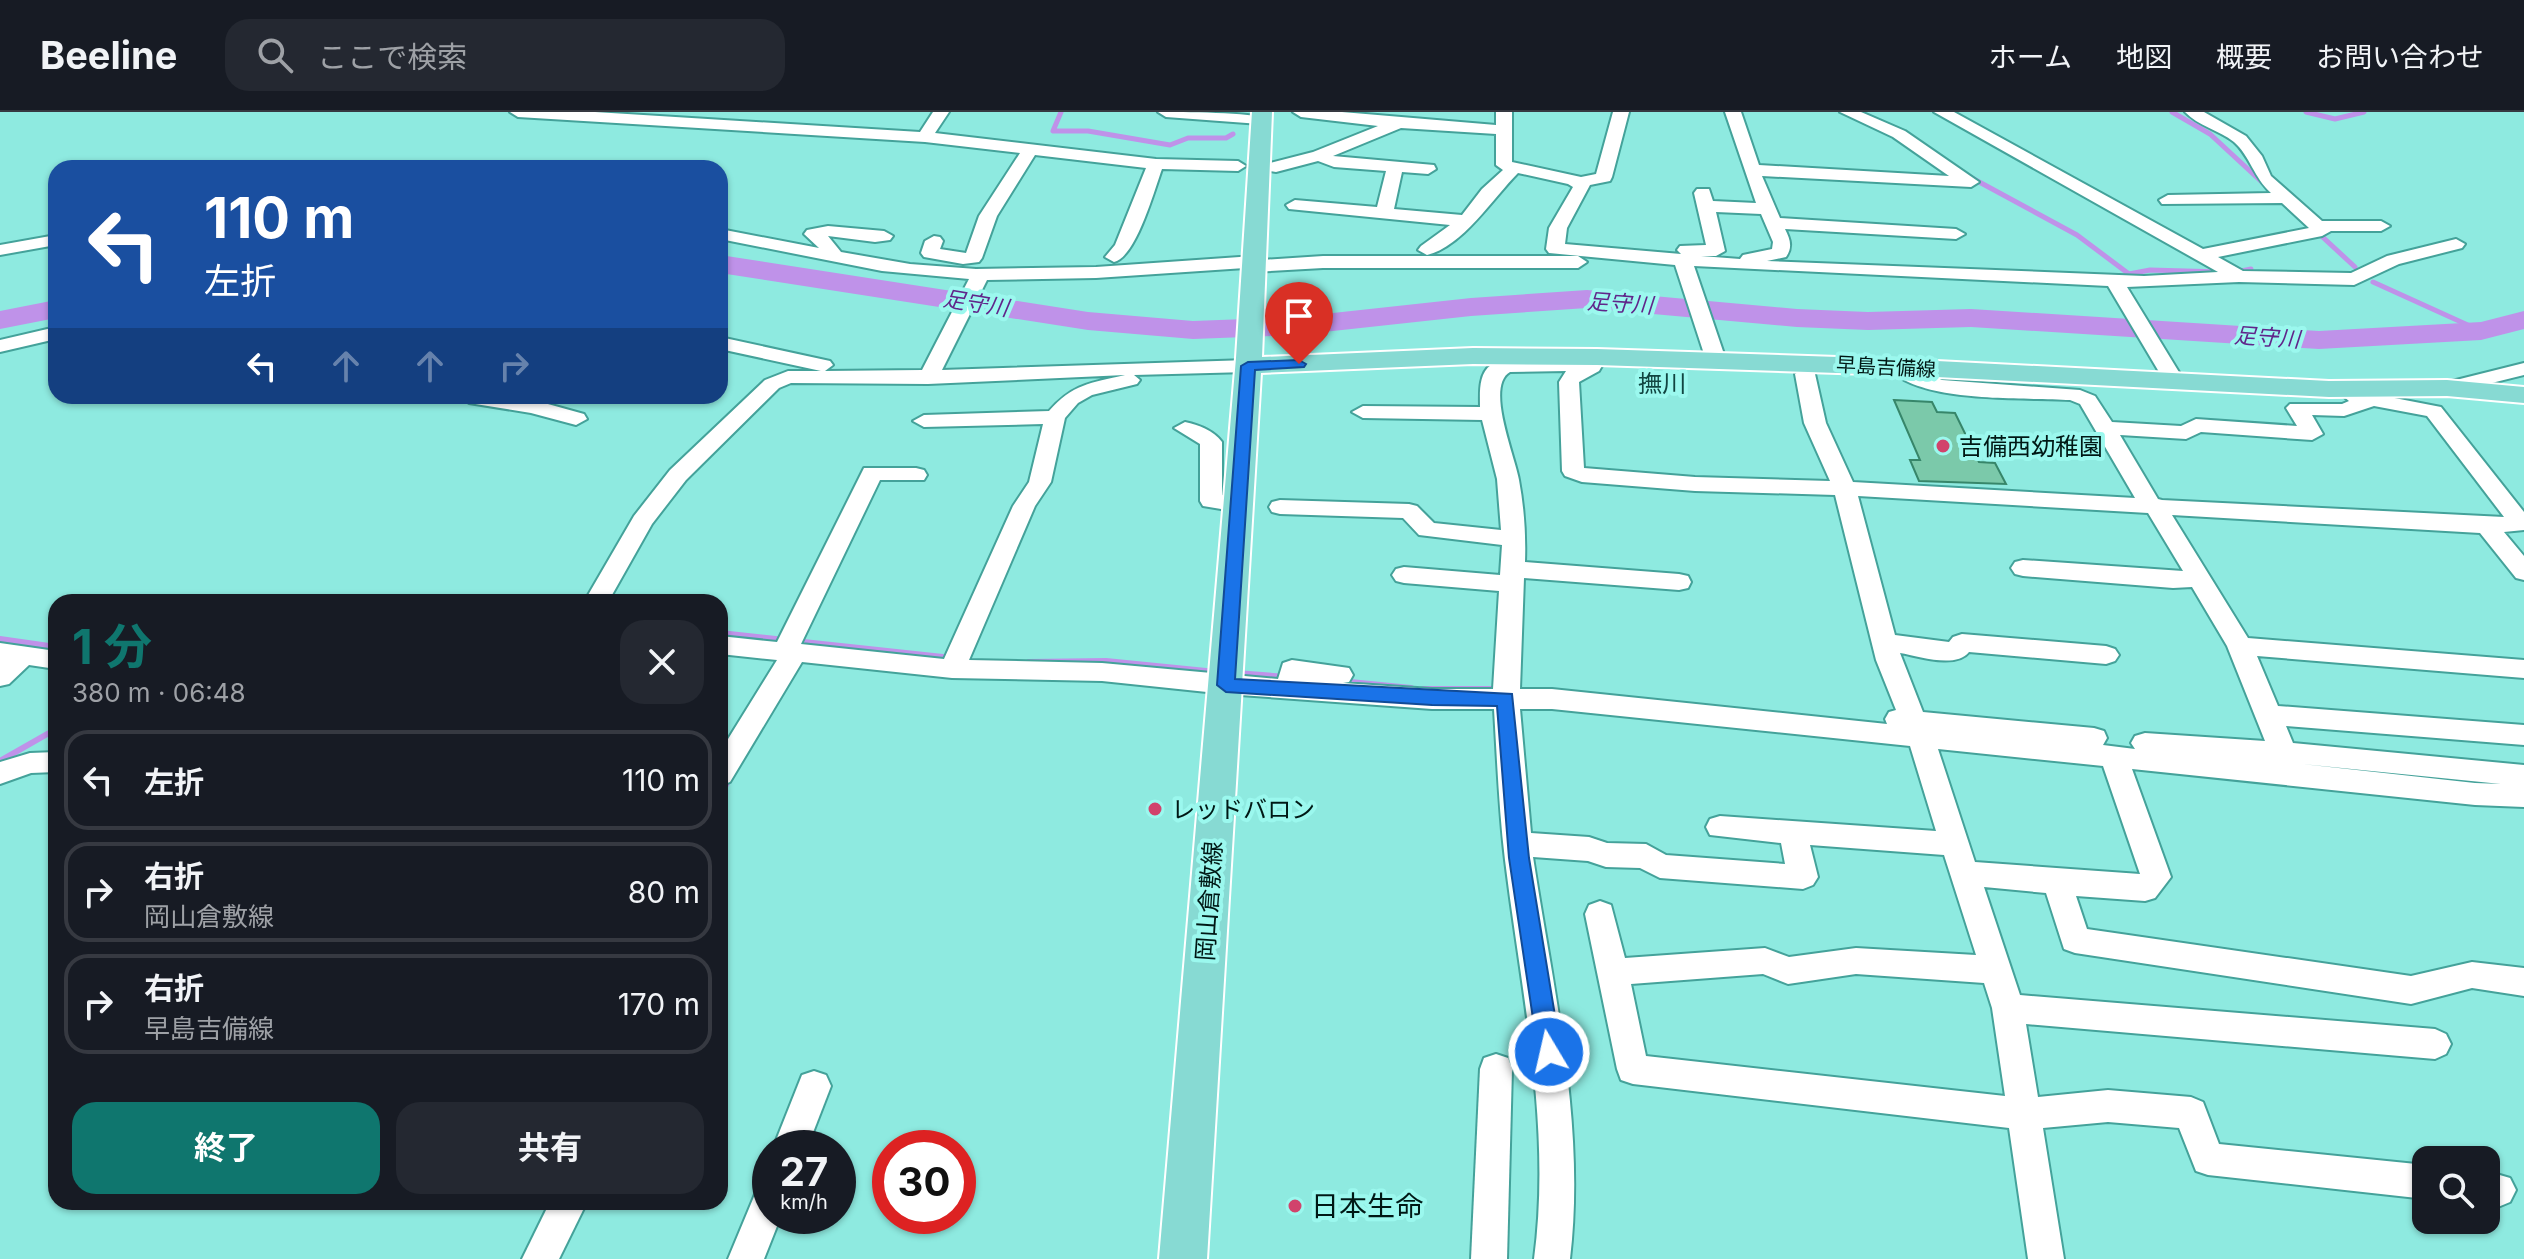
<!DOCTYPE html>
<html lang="ja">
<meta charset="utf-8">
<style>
:root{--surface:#171b24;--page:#242831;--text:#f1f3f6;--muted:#9ea1a6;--line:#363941;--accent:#0f766e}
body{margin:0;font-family:Inter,"Noto Sans JP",sans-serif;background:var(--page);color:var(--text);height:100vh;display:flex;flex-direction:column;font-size:30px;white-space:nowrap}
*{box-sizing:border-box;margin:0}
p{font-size:26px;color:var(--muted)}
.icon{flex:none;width:44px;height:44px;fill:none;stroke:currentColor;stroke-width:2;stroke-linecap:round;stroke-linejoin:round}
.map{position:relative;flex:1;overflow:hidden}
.drawer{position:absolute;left:48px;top:482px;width:680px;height:616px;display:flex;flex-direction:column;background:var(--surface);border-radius:24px;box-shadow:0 2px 6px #0004}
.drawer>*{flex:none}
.hud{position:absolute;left:48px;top:48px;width:680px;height:244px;border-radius:24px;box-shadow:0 2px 6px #0004;background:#1a4fa0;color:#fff;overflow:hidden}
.controls{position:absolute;left:2412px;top:1034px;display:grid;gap:16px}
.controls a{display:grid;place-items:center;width:88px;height:88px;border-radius:16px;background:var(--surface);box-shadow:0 2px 6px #0004;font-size:40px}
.speed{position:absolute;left:752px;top:1018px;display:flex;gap:16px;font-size:40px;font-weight:700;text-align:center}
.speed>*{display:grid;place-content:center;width:104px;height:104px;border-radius:50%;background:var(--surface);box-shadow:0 2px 6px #0004;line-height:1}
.speed small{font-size:20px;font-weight:400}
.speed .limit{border:12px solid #d22;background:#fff;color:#111}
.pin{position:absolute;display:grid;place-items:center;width:68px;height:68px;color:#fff;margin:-82px -34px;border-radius:50% 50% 50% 0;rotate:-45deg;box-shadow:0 0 8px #0007}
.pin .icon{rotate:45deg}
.me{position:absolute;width:88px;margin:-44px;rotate:351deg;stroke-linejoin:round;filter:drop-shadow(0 0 6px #0008)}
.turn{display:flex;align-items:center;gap:28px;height:168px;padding:0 24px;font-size:36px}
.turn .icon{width:104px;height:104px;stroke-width:2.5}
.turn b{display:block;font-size:56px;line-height:68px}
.lanes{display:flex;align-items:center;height:76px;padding:0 24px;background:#0003;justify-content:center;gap:40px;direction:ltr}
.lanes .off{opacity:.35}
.round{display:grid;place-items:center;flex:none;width:84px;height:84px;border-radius:24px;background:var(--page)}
.head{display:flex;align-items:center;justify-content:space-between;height:136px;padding:0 24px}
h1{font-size:48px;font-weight:700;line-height:60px;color:var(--accent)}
.action{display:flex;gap:16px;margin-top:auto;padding:16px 24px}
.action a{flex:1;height:92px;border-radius:24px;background:var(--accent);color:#fff;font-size:32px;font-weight:700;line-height:92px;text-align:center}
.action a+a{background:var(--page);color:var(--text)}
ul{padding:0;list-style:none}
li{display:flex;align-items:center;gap:24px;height:100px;margin:0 16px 12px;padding:0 8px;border:4px solid var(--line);border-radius:24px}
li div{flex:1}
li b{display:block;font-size:30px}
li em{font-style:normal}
header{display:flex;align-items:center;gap:48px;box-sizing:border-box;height:112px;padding:0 40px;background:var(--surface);border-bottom:2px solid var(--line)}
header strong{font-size:38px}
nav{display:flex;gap:44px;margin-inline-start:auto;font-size:28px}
.search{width:560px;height:72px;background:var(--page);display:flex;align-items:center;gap:20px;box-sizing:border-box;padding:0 28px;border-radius:24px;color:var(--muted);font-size:30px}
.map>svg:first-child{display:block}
</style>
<header>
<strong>Beeline</strong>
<div class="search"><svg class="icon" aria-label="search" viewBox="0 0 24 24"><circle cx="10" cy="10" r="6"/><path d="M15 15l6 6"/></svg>ここで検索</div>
<nav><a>ホーム</a><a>地図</a><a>概要</a><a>お問い合わせ</a></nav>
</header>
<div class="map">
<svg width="2524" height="1147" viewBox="0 0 2524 1147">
<rect width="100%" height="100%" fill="#8eeae0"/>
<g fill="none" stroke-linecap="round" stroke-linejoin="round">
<g stroke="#bf92e9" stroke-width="5">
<path d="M1061,0L1053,19H1088L1170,33L1188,26H1226L1233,22"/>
<path d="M2172,0L2210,22L2264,72"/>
<path d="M2306,0L2335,7L2364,0"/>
<path d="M1970,65L2077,123L2129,162L2150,158L2222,160"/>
<path d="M2315,118L2355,155"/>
<path d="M2237,160L2251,157"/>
<path d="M2373,170L2481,219"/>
</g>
<g stroke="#bf92e9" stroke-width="6">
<path d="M720,521L952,546"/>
<path d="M0,527L56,535"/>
<path d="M1029,550L1106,549L1216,560"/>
<path d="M1236,561L1287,565"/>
<path d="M1340,569L1411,576"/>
<path d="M1423,577H1499"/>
<path d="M0,649L56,617"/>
</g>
<g stroke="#bf92e9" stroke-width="8">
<path d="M2399,663L2482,670"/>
<path d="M720,681L728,667"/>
</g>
<g fill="#bf92e9" fill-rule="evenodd">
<path d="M720,143L1088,200L1193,209L1296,205L1471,186L1587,178L1797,197L1868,200L1971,197L2319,219L2481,210L2524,199V217L2481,228L2319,237L1971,215L1868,218L1797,215L1587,196L1471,204L1296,223L1193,227L1088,218L720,161Z"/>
<path d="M56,188V206L0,217V199Z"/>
</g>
</g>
<path fill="#7bc9aa" stroke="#37866a" stroke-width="2" d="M1894,288L1932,290L1937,300L1955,301L1979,350L1995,351L2006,372L1919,369L1910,348H1920Z"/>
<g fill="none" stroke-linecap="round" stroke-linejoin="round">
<g stroke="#44a29a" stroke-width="4">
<g id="minor">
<path d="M510,0H595L920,20L933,0H949L935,21L1156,47L1238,49L1246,54L1238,59L1162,57C1154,79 1136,145 1114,150L1105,145L1115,133L1146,56L1035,43L997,104L982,146L979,150L963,152L924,145L921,141L925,129L934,124L940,125L943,129L940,137L966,141L979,104L1020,41L925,30L518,5Z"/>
<path d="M1158,0C1182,0 1252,0 1268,7L1260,12L1166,5Z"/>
<path d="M1293,0H1342L1496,13V0H1512V50L1581,65L1596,62L1613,0H1629L1612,65L1610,69L1590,73L1567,116L1565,132L1681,142L1677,138L1680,134L1706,133L1694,81L1697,77H1709L1713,89L1756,91L1725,0H1741L1759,53L1949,64L1893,25L1840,0H1861L1905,19L1979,70L1971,75L1762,64L1780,106L1956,117L1965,122L1956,127L1785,117C1790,127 1793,135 1786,145L1767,149L2144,164L2218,160L1934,0H1954L2203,137L2309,116L2282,91L2162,92L2159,88L2168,83L2271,81C2254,66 2250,44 2234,30C2219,18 2198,14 2185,0H2204L2246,24L2262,44L2271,64L2322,109H2381L2390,114L2381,119H2331L2322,124L2218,145L2243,159L2351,161L2387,144L2456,127L2465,132L2462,136L2399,152L2354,173L2239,170L2127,175L2185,270L2175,276L2165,270L2108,174L1694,154L1726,248L1716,254L1706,248L1675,153L1549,141L1546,137L1549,116L1573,75L1568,72L1518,61C1493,86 1462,135 1427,143L1418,138L1421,134L1450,113L1289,97L1286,93L1295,88L1377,95L1386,59L1334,55L1318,49L1276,60L1270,59L1268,55L1270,51L1313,40L1378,14L1301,5ZM1401,16L1496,22V53L1503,58L1482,77L1462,103L1394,97L1402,60L1428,62L1436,57L1434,53L1333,44ZM1716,100L1761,102L1773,130L1772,137L1743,143L1740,147L1701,144H1716L1725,139Z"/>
<path d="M828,114L884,119L893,124L890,128L875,130L828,124L841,140L910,152L976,157L1096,155L1254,144L1262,148L1323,144H1578L1587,150L1578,156H1323L1253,160L1245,156L1096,166L987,168L942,258L1248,248L1258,254L1248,260L1134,263L1140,268L1137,272L1092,283L1078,291L1065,306L1051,370L1035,394L969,548L1102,551L1278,567L1283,551L1292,548L1349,556L1353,563L1349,570L1343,571L1432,577H1493L1499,479L1404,471L1396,469L1392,463L1396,457L1404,455L1500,463L1502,433L1419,423L1403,406L1280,402L1272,400L1269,395L1272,390L1280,388L1409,392L1417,394L1434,411L1501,418L1497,367L1482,308L1363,306L1352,300L1363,294L1480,295C1480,282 1478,262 1491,253C1507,242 1565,247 1586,246L1590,241H1604L1607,245L1599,259L1579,270L1584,356L1695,365L1830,369L1804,311L1795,262L1805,256L1815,262L1826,311L1853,370L2135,386L2080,292L2070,288C2025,285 1917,292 1888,255L1891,251L1898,249L1942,268L2080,278L2095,284L2112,310L2181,314L2196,307L2297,314L2286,296L2290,292H2342L2349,289L2343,284L2346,280L2353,278L2441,295L2524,400V418L2504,420L2524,444V468L2516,466L2480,421L2172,403L2248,526L2524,548V566L2257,544L2278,594L2524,613V633L2286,614L2293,631L2524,653V695L2475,693L2132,657L2171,765L2155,786L2145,789L2076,784L2087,817L2411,864L2472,850L2524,856V884L2472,876L2411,892L2075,841L2064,837L2046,781L1984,775L2020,883L2435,917L2446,922L2451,932L2446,942L2435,947L2026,912L2038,985L2108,978L2191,985L2203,990L2219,1032L2426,1053V1087L2208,1063L2196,1059L2179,1016L2108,1010L2043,1016L2064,1147H2028L2009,1016L1633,972L1621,968L1617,957L1585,802L1589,793L1600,789L1611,793L1625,846L1765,836L1789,845L1856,836L1976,843L1944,743L1810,733L1818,765L1813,773L1803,777L1660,766L1640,756L1606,755L1588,749L1533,745C1553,877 1586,1013 1570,1147H1534C1552,1014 1521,880 1505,748C1499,699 1497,647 1494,597H1432L1226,582L1102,569L952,566L802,550L730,670L720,674V640L777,548L720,542V524L777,530L864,356H916L924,358L927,363L924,368H880L801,532L944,547L1013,394L1029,370L1043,312L924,315L913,309L924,303L1049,299C1073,272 1090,271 1125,263L928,272L791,271L779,276L686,368L652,412L608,490H584L634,404L670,358L765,268L788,259H821L720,237V225L830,249L833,253L825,259L922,258L969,167L882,159L720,127V117L819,136L804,122L807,118ZM1566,259L1559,270L1562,359L1565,364L1582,370L1695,379L1835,383L1876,548L1896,598L1889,600L1885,607L1887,612L1552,577H1520L1524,466L1679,478L1688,476L1691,470L1688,464L1679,462L1525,450C1526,423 1524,395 1519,368C1515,344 1485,274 1510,260ZM2374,294L2427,304L2504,405L2162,388L2158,387L2120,323L2186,327L2201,320L2312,328L2323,322L2312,303L2344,304ZM1858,384L2148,401L2183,459L2023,448L2015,450L2011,456L2015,462L2023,464L2173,476L2192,475L2227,534L2265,629L2145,621L2135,624L2131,631L2135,637L2103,633L2107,626L2104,619L2094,616L1923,600L1900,541C1918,544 1956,557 1969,540L2106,552L2115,549L2119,543L2115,537L2106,534L1962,522L1953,525L1949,530L1895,523ZM1520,597H1552L1910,634L1936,719L1720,704L1710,707L1706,715L1710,723L1781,731L1785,752L1666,743L1646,732L1607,731L1589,725L1531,721ZM1938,637L2103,654L2140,762L1975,750ZM2302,652L2501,672L2475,671ZM1763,862L1788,872L1856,862L1984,871L1992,896L2005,984L1646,944L1631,872Z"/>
<path d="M56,123V133L0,143V133Z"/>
<path d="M56,215V227L0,240V228Z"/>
<path d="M2524,251V263L2447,282L2437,276L2440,272Z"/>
<path d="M460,284H501L537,289L584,302L587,307L576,313L531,301L469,291Z"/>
<path d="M1185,310C1199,313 1213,318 1222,330V383L1247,388L1250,393L1247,398L1239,400L1203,394L1200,389V332L1174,316Z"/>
<path d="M0,531L56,539V557L29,553L9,572L0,574Z"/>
<path d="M56,640V660L31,661L0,672V650L30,641Z"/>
<path d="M1496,942L1508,946L1512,957L1507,1147H1471L1480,957L1484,946Z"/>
<path d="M814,959L826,963L831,974L807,1036H773L802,963Z"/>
<path d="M2486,1059L2510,1066L2516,1078L2510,1090L2498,1095L2486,1093Z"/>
<path d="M770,1070V1104H781L764,1147H728L758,1075Z"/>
<path d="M550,1090H587L559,1147H522Z"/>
</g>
</g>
<g stroke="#fff" stroke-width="4">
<path id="major" d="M1252,0H1272L1262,245L1473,236L1597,237L1898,247L2329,269L2447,268L2524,275V291L2447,284L2329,285L1898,263L1597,253L1473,252L1261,261L1207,1147H1159L1236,246Z"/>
</g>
<use href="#minor" fill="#fff" fill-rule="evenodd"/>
<use href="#major" fill="#87dad3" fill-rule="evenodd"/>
</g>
<path fill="#1a73e8" stroke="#114b97" stroke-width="2" d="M1299,248L1306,252L1304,255L1255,258L1235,567L1512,582L1529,746L1561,940L1557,947L1549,950L1541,947L1538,940L1509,746L1497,594L1432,593L1226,580L1217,573L1241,254L1248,250Z"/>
<g fill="#d1436c" stroke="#9bf8ee" stroke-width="3">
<circle cx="1943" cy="334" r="8"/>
<circle cx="1155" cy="697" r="8"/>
<circle cx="1295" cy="1094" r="8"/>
</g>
<g text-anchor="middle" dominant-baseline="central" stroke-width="8" stroke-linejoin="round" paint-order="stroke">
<g font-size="20" fill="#001815" stroke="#9bf8ee">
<text transform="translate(1886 255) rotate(3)">早島吉備線</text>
</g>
<g font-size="22" font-style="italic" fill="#60268a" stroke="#9bf8ee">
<text transform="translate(976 191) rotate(9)">足守川</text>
<text transform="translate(1620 191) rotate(4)">足守川</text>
<text transform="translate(2267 225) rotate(4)">足守川</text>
</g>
<g font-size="24" fill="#114541" stroke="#9bf8ee">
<text x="1662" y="271">撫川</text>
</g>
<g font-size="24" fill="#001815" stroke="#9bf8ee" text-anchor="start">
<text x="1959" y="334">吉備西幼稚園</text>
<text x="1171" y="697">レッドバロン</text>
</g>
<g font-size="24" fill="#001815" stroke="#9bf8ee">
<text transform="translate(1209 789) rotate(-86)">岡山倉敷線</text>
</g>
<g font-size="28" fill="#001815" stroke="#9bf8ee" text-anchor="start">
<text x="1311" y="1094">日本生命</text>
</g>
</g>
</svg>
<div class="controls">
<a><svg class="icon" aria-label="search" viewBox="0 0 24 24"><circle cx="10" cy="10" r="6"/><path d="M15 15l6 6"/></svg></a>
</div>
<div class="speed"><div>27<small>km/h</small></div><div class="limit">30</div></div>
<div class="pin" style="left:1299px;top:252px;background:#d93025"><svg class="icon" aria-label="arrive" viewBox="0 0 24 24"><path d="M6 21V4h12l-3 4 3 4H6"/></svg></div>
<svg class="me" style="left:1549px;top:940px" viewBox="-20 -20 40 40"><circle r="17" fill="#1a73e8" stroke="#fff" stroke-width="3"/><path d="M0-11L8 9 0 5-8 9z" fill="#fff"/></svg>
<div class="hud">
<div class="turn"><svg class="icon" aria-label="left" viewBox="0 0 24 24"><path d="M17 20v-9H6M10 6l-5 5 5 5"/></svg><div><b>110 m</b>左折</div></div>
<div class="lanes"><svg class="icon" aria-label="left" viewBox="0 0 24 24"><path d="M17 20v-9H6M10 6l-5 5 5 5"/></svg><svg class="icon off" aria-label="ahead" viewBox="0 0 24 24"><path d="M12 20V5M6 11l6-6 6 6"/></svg><svg class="icon off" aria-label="ahead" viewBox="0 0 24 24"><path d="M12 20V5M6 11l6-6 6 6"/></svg><svg class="icon off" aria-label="right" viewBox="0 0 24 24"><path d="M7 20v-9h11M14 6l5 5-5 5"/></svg></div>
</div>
<section class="drawer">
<div class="head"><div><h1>1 分</h1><p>380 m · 06:48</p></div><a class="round"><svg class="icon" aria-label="close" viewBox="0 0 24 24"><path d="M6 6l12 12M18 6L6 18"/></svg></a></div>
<ul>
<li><svg class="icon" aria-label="left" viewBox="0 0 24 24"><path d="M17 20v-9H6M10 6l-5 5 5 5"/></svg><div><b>左折</b></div><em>110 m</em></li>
<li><svg class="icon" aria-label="right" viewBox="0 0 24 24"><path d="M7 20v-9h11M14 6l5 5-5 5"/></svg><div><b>右折</b><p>岡山倉敷線</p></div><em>80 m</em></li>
<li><svg class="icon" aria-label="right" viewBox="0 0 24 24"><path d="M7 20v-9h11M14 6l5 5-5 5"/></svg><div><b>右折</b><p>早島吉備線</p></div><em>170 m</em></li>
</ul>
<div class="action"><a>終了</a><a>共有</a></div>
</section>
</div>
